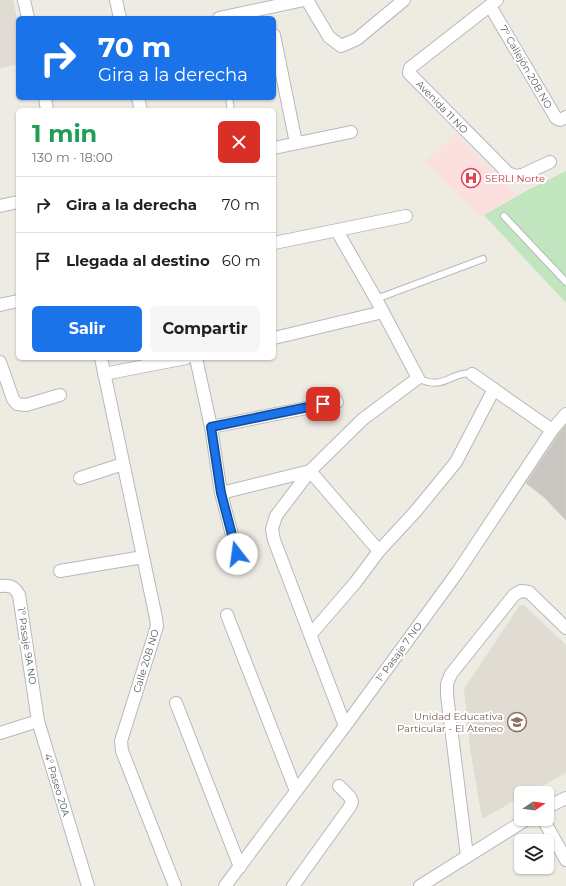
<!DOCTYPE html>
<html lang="es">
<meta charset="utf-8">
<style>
:root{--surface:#fff;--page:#f6f6f6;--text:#202124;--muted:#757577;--line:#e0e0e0;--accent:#1a73e8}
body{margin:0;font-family:Montserrat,sans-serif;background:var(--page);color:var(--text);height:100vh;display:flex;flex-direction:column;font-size:15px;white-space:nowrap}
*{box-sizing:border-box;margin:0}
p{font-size:13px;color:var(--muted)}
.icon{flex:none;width:22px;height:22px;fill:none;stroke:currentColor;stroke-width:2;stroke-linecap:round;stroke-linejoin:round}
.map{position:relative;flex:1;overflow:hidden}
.sheet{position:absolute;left:16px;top:108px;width:260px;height:252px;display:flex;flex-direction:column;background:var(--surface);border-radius:6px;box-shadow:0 1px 3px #0004}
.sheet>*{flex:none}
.banner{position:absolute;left:16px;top:16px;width:260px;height:84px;border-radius:6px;box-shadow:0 1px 3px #0004;background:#1a73e8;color:#fff;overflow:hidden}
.needle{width:26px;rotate:77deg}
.tools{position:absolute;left:514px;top:786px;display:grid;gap:8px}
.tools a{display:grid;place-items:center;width:40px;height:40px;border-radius:6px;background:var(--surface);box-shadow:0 1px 3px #0004;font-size:20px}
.pin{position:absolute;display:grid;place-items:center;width:34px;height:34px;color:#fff;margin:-17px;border-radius:8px;box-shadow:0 2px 6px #0006}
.me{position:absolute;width:44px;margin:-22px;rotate:345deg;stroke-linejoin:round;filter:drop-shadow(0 0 3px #0008)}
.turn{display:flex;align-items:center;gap:14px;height:84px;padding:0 16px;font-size:18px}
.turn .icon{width:52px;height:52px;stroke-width:2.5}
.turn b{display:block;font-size:28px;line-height:34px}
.round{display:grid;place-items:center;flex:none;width:42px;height:42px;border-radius:6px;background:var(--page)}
.overview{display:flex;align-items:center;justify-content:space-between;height:68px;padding:0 16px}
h1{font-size:24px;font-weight:700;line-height:30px;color:#1e9e55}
.action{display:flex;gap:8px;margin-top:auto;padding:8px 16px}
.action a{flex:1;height:46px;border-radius:6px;background:var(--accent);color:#fff;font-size:16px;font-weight:700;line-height:46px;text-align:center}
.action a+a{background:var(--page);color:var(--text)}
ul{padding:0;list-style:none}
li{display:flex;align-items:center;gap:12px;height:56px;padding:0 16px;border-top:1px solid var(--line)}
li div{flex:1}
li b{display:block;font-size:15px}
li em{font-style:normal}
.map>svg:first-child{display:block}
</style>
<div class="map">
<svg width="566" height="886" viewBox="0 0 566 886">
<rect width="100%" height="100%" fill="#eeebe3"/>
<g fill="#e0dcd4">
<path d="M0,0H13L18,23V64L0,68Z"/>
<path d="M520,605H524L566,645V773L529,793H521V797L482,819L470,748L464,689Z"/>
</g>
<path fill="#fbe0df" d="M456,134L517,195L480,216L425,161Z"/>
<path fill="#c1e5bf" d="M566,171V303L484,215L526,191Z"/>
<path fill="#cac7c2" stroke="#d2ccc1" d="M566,425V520L544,497L526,483L558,435Z"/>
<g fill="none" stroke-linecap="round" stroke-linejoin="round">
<g stroke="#b5b9bd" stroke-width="8">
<g id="lane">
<path d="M229,98L231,110"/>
<path d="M504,216L566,282"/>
<path d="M376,299L483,259"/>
<path d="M418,378C444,392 452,370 472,374"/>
</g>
</g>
<g stroke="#b5b9bd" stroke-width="14">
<g id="street">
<path d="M24,0L28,18"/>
<path d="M116,0L120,18"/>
<path d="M307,0L329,37L341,46L357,39L404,0"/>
<path d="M497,0L410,68L409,73L508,173L515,176L522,175L550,162"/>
<path d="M490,6L556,118L560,120L566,117"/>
<path d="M219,18L304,0"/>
<path d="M274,35L296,143"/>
<path d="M45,98L47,110"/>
<path d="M138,98L141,110"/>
<path d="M274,148L351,132"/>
<path d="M0,206L18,202"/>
<path d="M337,231L376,299L418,378L363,419L310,471L276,516L272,529L274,540L345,726"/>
<path d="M274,243L406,216"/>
<path d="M0,305L18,301"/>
<path d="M274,338L383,312"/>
<path d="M101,358L156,618L157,626L154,636L121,741L122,751L175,886"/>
<path d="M196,358L211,427L221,493L237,554"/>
<path d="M0,362L13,399L17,404L26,405L60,395"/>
<path d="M104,374L186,358"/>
<path d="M472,374L552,430"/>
<path d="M211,427L337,402"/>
<path d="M80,478L123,464"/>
<path d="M221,493L310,471L379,551"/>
<path d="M60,571L143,557"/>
<path d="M0,586C10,585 14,586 19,595L38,721"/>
<path d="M227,615L296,791"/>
<path d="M311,634L355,583L379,551L415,512L456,462L494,389"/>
<path d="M176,703L240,867"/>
<path d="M0,733L38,721L88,886"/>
<path d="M547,807L566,798"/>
<path d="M543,819L566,860"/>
<path d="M467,856L447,695V684L451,674L514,595L521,591L529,592L566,628"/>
<path d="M225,886L345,726L457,573L552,430L566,414"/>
<path d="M293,886L349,808L352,802L350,797L339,786"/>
<path d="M420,886L527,819"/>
</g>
</g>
<use href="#lane" stroke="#fff" stroke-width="6"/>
<use href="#street" stroke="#fff" stroke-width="12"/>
</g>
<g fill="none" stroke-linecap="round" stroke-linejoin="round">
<g stroke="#114b97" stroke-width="10">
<path id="route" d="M237,554L221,493L211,427L323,404"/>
</g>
<use href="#route" stroke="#1a73e8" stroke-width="7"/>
</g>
<defs>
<g id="hospital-ring" transform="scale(1)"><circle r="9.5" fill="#fff" stroke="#e0444e" stroke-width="1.5"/><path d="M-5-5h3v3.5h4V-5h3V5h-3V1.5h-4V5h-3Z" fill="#e0444e"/></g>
<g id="school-ring" transform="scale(1)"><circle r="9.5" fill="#fff" stroke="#8d6e63" stroke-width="1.5"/><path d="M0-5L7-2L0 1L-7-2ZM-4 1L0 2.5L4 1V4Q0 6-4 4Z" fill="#8d6e63"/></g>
</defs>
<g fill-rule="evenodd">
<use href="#hospital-ring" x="471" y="178"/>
<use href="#school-ring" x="517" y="722"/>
</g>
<g text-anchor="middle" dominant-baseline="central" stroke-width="4" stroke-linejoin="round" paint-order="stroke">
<g font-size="10" fill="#5b5f63" stroke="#fff">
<text transform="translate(526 67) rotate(60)">7° Callejón 20B NO</text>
<text transform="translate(442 107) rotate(46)">Avenida 11 NO</text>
<text transform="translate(27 646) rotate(81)">1º Pasaje 9A NO</text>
<text transform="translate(399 652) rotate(-54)">1° Pasaje 7 NO</text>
<text transform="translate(146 661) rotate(-73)">Calle 20B NO</text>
<text transform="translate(57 785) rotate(73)">4° Paseo 20A</text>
</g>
<g font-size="10" fill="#be3a42" stroke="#fff" text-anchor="start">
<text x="485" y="178">SERLI Norte</text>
</g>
<g font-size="10" fill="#785e54" stroke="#fff" text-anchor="end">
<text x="503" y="716">Unidad Educativa<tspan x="503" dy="12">Particular - El Ateneo</tspan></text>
</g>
</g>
</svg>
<div class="tools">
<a><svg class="needle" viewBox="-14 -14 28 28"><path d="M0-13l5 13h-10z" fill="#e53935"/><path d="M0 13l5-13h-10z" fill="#757577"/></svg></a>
<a><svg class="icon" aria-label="layers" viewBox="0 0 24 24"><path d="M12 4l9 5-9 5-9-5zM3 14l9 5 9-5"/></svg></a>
</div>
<div class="pin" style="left:323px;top:404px;background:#d93025"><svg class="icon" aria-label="arrive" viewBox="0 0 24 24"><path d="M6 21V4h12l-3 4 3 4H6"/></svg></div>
<svg class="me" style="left:237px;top:554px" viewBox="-20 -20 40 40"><circle r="19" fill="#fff"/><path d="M0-13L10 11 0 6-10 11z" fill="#1a73e8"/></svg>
<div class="banner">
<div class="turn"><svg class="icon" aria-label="right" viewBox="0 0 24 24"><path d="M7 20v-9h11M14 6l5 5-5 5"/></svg><div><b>70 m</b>Gira a la derecha</div></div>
</div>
<section class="sheet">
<div class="overview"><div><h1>1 min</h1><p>130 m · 18:00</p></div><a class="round" style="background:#d93025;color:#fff"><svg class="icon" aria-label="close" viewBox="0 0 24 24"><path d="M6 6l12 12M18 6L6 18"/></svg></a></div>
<ul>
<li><svg class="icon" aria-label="right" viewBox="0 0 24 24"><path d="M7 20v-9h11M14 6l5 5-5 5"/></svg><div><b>Gira a la derecha</b></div><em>70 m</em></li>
<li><svg class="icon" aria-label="arrive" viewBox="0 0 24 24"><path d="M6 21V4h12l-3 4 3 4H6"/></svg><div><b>Llegada al destino</b></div><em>60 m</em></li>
</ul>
<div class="action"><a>Salir</a><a>Compartir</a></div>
</section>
</div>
